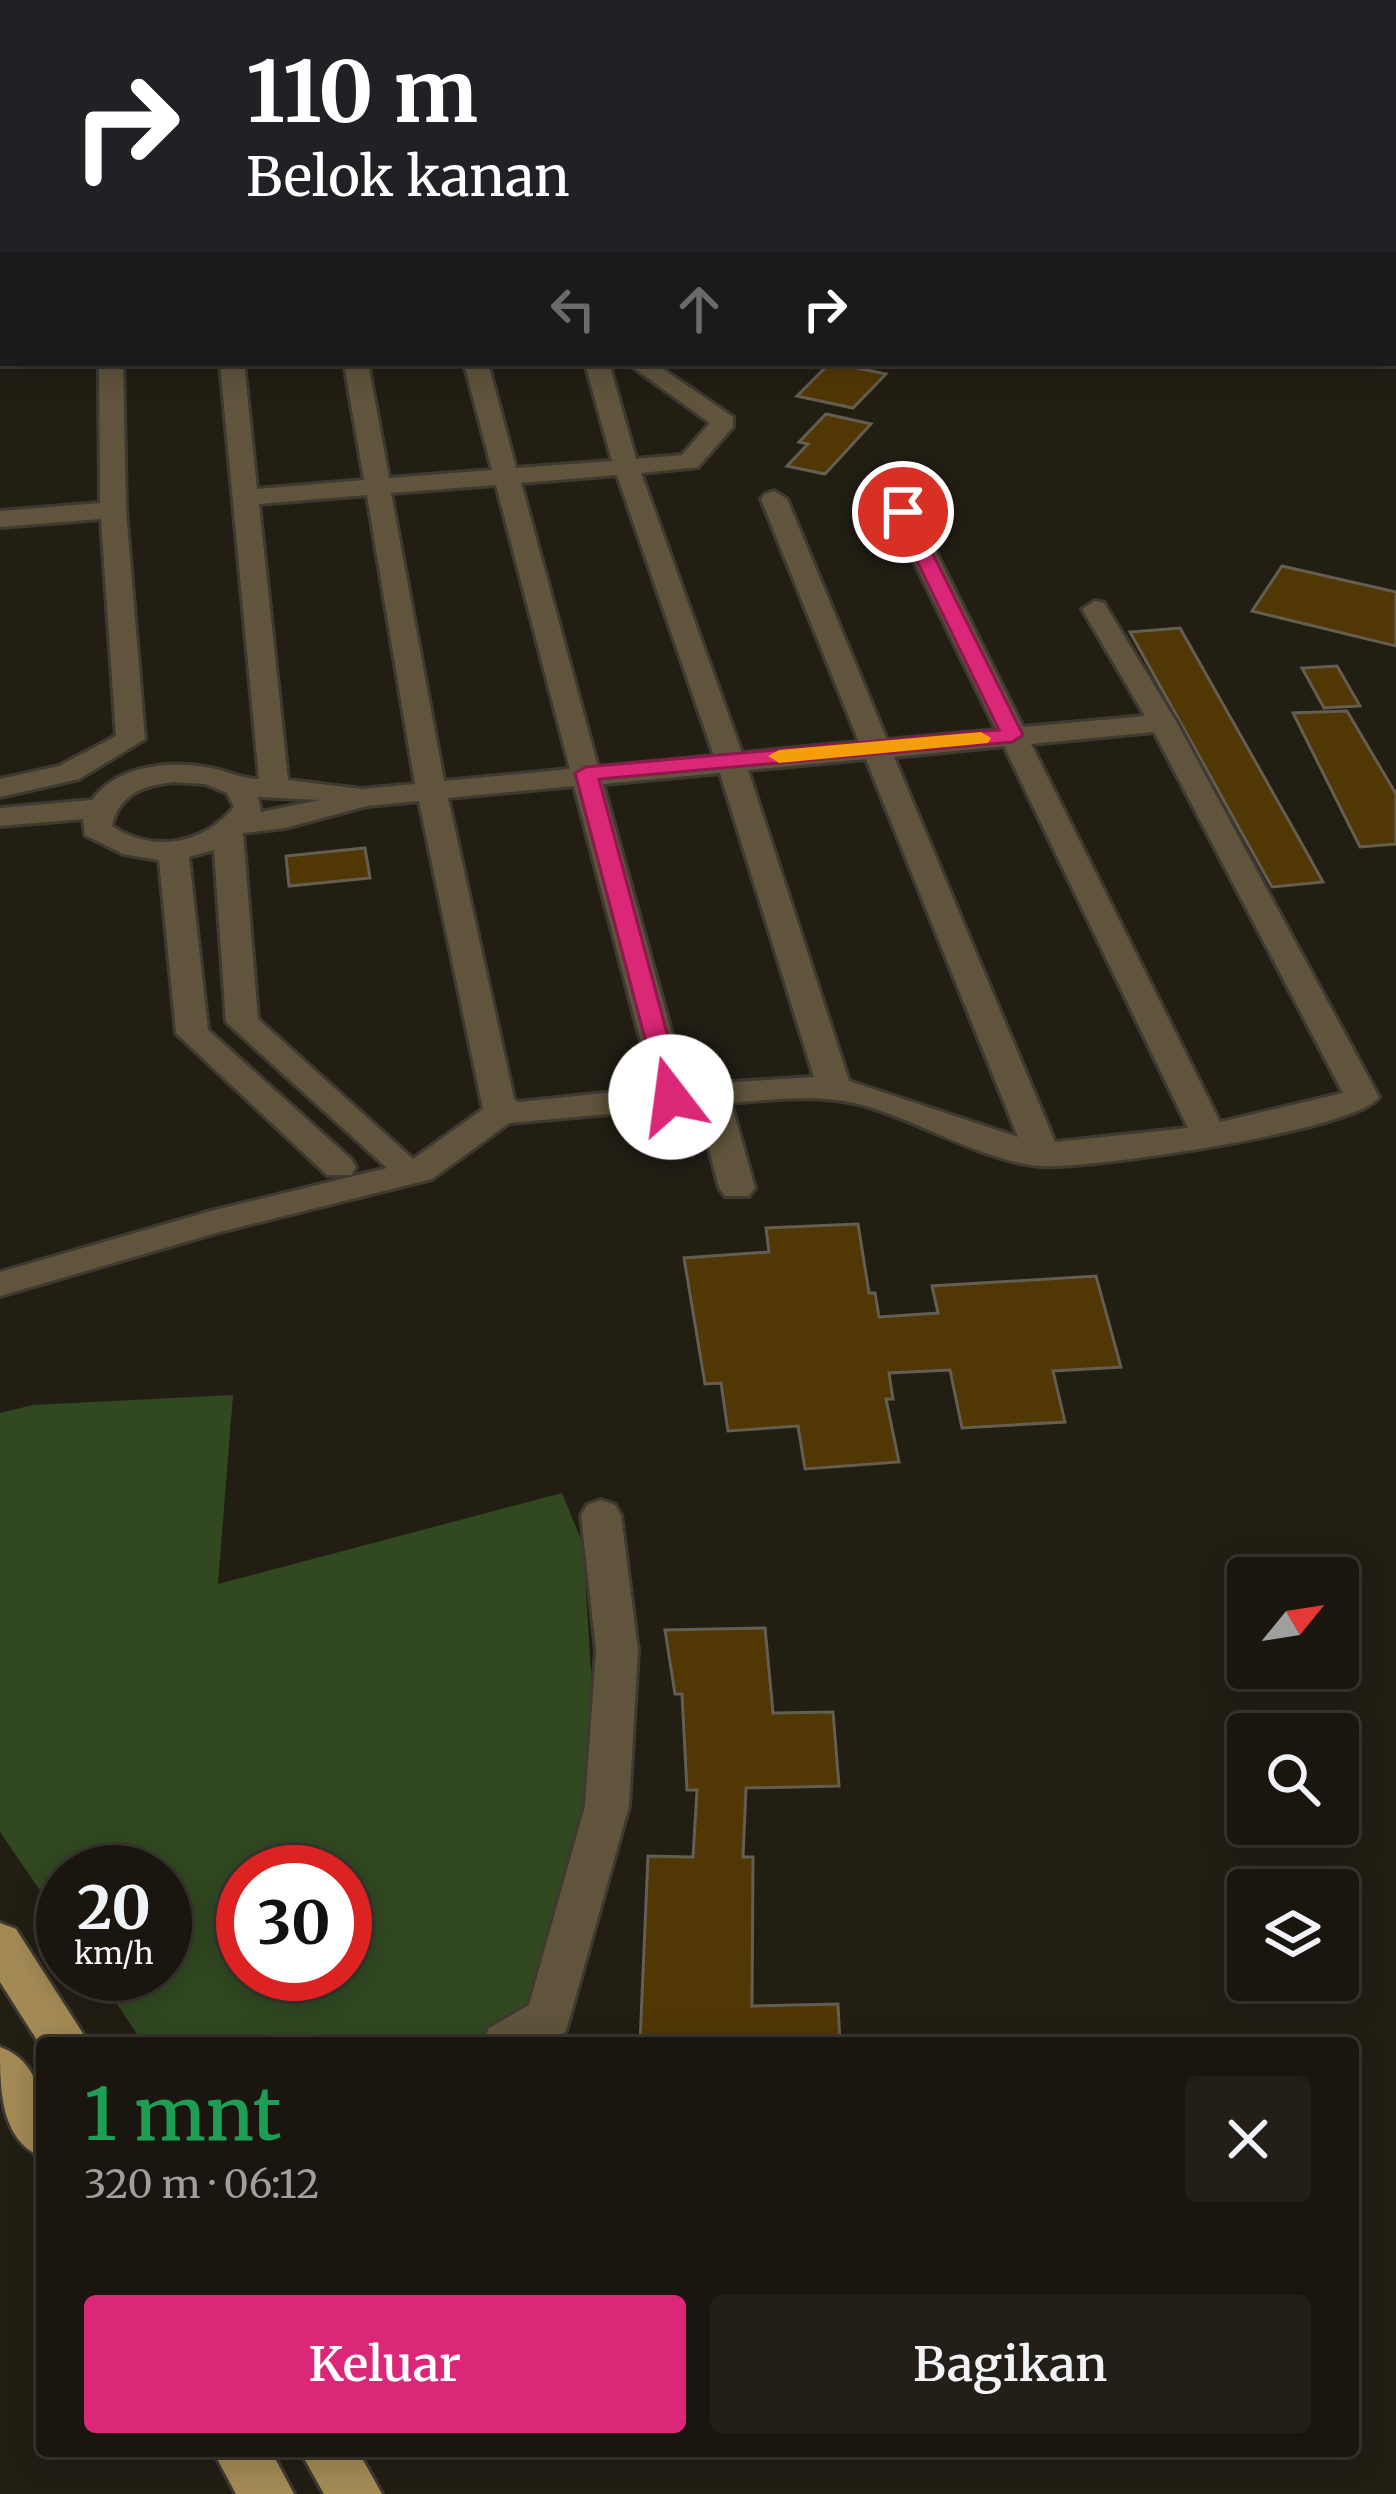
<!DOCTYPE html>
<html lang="id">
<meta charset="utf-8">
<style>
:root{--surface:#1a160f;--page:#231f18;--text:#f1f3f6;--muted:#9f9f9e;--line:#38352f;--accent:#db2777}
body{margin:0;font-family:Merriweather,serif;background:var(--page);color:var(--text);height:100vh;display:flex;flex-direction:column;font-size:45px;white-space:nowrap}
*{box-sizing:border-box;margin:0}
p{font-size:39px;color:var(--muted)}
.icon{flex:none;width:66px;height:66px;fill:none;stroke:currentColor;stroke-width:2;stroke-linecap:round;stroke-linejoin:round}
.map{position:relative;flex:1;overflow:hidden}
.side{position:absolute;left:36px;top:2037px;width:1323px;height:420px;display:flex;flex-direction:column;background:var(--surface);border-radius:12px;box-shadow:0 6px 30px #0003,0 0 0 3px var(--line)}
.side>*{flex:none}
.top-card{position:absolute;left:0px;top:0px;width:1398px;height:366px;box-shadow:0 6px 30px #0003,0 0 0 3px var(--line);background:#202124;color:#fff;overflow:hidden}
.needle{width:78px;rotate:60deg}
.fabs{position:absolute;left:1227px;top:1557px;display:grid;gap:24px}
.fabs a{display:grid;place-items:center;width:132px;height:132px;border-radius:12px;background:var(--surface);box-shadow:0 6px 30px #0003,0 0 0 3px var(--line);font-size:60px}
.speed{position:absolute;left:36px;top:1845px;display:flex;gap:24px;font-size:60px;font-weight:700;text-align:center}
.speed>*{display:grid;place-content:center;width:156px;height:156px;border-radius:50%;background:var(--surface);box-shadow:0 6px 30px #0003,0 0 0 3px var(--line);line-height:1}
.speed small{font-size:30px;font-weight:400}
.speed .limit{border:18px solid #d22;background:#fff;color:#111}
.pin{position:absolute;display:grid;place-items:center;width:102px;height:102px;color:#fff;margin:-51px;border:6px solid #fff;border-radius:50%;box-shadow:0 3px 12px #0007}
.me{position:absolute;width:132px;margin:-66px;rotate:345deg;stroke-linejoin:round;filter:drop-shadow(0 0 9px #0008)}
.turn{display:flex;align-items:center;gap:42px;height:252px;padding:0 48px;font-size:54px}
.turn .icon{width:156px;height:156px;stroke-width:2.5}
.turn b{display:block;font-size:84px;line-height:102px}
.lanes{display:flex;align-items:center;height:114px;padding:0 48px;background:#0003;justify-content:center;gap:60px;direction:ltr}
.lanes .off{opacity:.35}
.round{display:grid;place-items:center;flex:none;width:126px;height:126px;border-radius:12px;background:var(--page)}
.head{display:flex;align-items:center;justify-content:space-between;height:204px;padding:0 48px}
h1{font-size:72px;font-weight:600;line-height:90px;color:#1e9e55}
.primary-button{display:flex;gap:24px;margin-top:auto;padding:24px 48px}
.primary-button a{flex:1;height:138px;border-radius:12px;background:var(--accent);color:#fff;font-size:48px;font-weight:600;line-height:138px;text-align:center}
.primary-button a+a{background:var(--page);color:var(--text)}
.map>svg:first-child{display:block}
</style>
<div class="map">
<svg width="1396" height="2494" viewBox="0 0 1396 2494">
<rect width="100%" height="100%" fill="#221e14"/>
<path fill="#314821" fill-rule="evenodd" d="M233,1395L218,1584L562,1493L583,1544L598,1783L536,2043H143L97,1974H165V1872H63V1924L0,1832V1413L33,1405ZM243,1872H345V1974H243Z"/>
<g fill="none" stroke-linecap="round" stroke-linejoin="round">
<g fill="#000c13" fill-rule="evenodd">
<path d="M141,0H180L182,3H143Z"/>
<path d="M736,0H775L777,3H738Z"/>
<path d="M1045,0H1081L1083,3H1047Z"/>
</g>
</g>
<g fill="#513704" stroke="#645d52" stroke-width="3">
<path d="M830,363H832L886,374L853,408L797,396Z"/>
<path d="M826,414L871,424L825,474L787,466L808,444L799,442Z"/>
<path d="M1282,566L1396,592V646L1252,611Z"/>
<path d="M1180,628L1307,853L1323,882L1272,887L1130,632Z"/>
<path d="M1337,666L1360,706L1324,708L1302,668Z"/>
<path d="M1347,711L1396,794V844L1360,847L1293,713Z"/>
<path d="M365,848L370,878L289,886L286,856Z"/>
<path d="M858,1224L869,1293H875L879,1317L938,1313L932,1286L1096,1276L1121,1367L1053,1371L1065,1422L962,1428L950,1370L889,1373L893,1399H886L899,1462L805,1469L798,1426L728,1431L721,1383L705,1384L684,1258L769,1252L766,1228Z"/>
<path d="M765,1628L773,1713L833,1712L839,1786L746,1788L743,1857H753L752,2006L838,2004L840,2043H640L648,1856L693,1857L697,1790H687L682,1694H675L665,1630Z"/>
</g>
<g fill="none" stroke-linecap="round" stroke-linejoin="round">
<g stroke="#3e3a31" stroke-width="6">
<g id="minor">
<path d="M3,273V287L0,288V274Z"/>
<rect x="0" y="323" width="3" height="14"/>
<path d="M99,363H123L126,510L145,739L79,779L0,797V779L59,766L116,736L101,519L0,527V511L100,503Z"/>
<path d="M220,363H244L257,489L364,480L344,363H368L389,478L492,470L464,363H488L516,468L612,461L585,363H609L636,459L682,455L710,423L627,363H654L733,417V427L698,467L641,473L742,753L859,742L761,499L765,494L774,491L787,499L887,740L996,730L890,512L894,507H912L916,512L1023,727L1145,716L1082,609L1095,601L1104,603L1177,723L1379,1097C1356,1131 1089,1169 1041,1166C983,1162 917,1119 859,1104C817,1094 773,1099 731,1103L755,1188L749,1196H725L719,1188L698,1106L509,1123L432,1179L216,1233L0,1296V1272L211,1211L387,1168L226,1022L214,850L189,857L208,1030L351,1159L356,1167L351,1175H327L176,1033L159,860L123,854L85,835L83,819L0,826V808L92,800C116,765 172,760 211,768C228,771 241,779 259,779ZM617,475L714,756L598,767L521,483ZM496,485L570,769L444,781L391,493ZM367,495L415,784L361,789L288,780L259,504ZM1154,732L1343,1093L1220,1122L1031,744ZM1004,746L1188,1128L1055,1142L894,757ZM866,759L1018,1137L849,1081L748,770ZM720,773L814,1077L686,1085L603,784ZM174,782L205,784L227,793L234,807C203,845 152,853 112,826C119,794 144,785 174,782ZM574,786L653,1088L518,1102L514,1099L448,798ZM258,797L320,800L261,812ZM419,801L483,1109L413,1159L258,1019L243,833L285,828L367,806Z"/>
<path d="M601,1500L615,1505L621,1515L638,1650L629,1806L566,2031L552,2043H482L489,2028L529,2005L585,1806L596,1650L581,1515L587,1505Z"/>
</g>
</g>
<g stroke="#3e3a31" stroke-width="6">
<g id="major">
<path d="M0,1923L16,1929L89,2043H42V2048L0,1982Z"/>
<path d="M0,2047C47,2064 42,2115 42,2157C0,2140 0,2088 0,2047Z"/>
<path d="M213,2451H271L294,2494H236Z"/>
<path d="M300,2451H358L382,2494H324Z"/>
</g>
</g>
<use href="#minor" fill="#60543c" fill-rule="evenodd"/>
<use href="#major" fill="#a38a55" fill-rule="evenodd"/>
</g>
<path fill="#db2777" stroke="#8e194d" stroke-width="3" d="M896,508L912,512L1023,735L1012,742L599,779L684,1097L680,1103H662L575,773L586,767L999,730L893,512Z"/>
<path fill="#f59e0b" d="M981,732L991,738L988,743L779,763L768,756L779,750Z"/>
</svg>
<div class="fabs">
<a><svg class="needle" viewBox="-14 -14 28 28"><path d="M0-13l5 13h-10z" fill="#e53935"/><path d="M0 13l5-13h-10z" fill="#9f9f9e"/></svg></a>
<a><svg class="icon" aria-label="search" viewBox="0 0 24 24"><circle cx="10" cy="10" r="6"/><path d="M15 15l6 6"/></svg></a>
<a><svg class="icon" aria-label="layers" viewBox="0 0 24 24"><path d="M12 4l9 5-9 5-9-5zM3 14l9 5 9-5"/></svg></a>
</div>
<div class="speed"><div>20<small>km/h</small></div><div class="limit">30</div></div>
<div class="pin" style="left:903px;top:512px;background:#d93025"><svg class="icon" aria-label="arrive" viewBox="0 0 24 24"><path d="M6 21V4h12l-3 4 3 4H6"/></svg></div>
<svg class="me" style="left:671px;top:1097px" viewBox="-20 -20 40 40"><circle r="19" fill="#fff"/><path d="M0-13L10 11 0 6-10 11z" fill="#db2777"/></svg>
<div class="top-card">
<div class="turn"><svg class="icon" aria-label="right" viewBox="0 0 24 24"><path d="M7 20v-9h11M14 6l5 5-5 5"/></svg><div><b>110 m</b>Belok kanan</div></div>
<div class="lanes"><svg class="icon off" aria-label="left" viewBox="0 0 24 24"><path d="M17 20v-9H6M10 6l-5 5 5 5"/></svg><svg class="icon off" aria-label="ahead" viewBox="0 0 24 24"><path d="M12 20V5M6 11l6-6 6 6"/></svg><svg class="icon" aria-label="right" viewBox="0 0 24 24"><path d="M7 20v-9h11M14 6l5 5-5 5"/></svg></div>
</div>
<section class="side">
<div class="head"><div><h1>1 mnt</h1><p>320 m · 06:12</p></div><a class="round"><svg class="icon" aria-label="close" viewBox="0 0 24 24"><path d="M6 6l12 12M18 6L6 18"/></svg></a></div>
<div class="primary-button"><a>Keluar</a><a>Bagikan</a></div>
</section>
</div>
